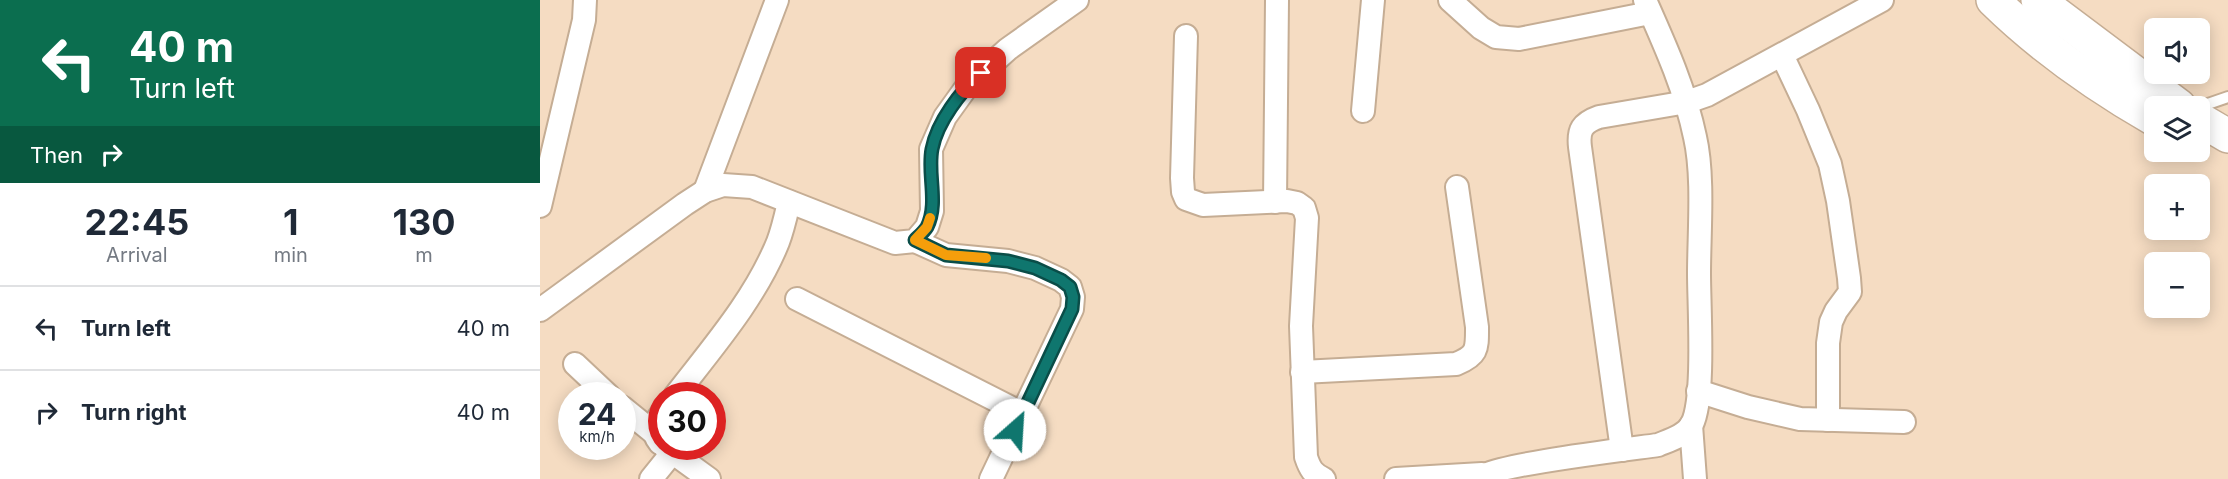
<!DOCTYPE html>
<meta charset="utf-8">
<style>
:root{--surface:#fff;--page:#f6f6f7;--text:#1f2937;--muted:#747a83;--line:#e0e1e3}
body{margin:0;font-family:Inter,sans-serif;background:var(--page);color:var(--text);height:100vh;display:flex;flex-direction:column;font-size:22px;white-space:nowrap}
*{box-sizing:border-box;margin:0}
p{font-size:20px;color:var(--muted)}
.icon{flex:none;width:33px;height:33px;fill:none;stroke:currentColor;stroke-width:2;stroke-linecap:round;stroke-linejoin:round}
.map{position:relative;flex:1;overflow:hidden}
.side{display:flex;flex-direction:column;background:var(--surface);width:540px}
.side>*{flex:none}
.hud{background:#0b6e4f;color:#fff;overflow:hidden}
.buttons{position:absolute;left:1604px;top:18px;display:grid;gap:12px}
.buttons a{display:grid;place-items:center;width:66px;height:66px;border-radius:9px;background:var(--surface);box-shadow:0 3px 15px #0003;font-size:30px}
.speed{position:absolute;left:18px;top:382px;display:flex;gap:12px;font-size:30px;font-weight:700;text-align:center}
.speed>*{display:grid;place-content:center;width:78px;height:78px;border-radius:50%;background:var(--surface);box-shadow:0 3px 15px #0003;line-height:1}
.speed small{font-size:15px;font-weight:400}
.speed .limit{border:9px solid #d22;background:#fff;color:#111}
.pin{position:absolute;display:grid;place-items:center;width:51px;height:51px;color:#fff;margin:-26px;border-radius:12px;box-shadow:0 3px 9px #0006}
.me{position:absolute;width:66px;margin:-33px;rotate:26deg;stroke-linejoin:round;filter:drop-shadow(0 0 4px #0008)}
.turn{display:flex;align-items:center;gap:21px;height:126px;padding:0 30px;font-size:27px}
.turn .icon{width:78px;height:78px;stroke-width:2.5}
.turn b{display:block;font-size:42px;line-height:51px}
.then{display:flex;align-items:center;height:57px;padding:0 30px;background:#0003;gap:12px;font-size:22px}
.eta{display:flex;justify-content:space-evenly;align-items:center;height:102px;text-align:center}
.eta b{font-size:36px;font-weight:700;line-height:42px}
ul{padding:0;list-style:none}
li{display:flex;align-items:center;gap:18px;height:84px;padding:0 30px;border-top:2px solid var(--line)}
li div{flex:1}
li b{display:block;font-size:22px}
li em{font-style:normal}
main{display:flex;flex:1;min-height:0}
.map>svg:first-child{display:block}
</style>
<main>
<section class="side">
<div class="hud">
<div class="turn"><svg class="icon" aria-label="left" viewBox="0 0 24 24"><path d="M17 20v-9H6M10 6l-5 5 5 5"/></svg><div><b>40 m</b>Turn left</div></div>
<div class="then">Then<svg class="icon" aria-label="right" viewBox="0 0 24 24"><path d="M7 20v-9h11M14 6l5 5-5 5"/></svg></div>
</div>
<div class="eta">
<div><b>22:45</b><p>Arrival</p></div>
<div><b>1</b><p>min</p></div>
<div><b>130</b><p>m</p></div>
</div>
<ul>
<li><svg class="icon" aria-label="left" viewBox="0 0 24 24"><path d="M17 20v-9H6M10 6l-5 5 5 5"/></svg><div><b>Turn left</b></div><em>40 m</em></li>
<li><svg class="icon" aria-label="right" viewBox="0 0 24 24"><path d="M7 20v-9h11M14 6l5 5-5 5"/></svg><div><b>Turn right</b></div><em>40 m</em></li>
</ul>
</section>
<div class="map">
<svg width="1688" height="479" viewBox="0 0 1688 479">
<rect width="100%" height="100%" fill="#f5dcc2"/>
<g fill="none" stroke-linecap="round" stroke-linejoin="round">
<g stroke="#c5ad94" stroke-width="14">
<path id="service" d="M1659,107L1688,97"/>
</g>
<g stroke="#c5ad94" stroke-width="26">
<g id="minor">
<path d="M910,0L941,28L956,37L979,39L1110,13"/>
<path d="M646,36L642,178L643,192L646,199L663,205L747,201L757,203L764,208L767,218L761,326L766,457C770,469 773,474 784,479"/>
<path d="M1242,55L1268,110L1290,164L1298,201L1309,278L1310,292L1296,311L1291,322L1288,343V420"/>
<path d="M823,111L833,0"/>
<path d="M165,191L237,0"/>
<path d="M735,202L737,0"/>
<path d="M0,206L44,20L45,0"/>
<path d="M375,241L406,255L468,261L495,268L521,280L530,287L533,297L532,309L451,479"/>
<path d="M257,299L483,414"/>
<path d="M0,310L145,204L165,191L183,185L212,187L355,243L375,241L387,227L392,211L391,149L405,117L428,85L468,49L537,0"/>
<path d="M35,364L69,396"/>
<path d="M762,372L916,364C938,355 937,349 937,327L917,187"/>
<path d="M1158,391L1208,407L1260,419L1364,422"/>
<path d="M135,396C172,348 215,299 238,242C243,229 246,215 249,202"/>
<path d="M82,407L114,433"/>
<path d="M1151,425L1155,479"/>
<path d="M120,443C111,432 113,424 122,413"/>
<path d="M125,447L169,479"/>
<path d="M1082,450L1040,147C1038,130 1042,123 1059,117L1147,102L1167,95L1342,0"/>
<path d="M111,479L132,453"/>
<path d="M856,479L942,474"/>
<path d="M938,479C950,465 1090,449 1118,445C1130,440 1145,436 1152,424C1165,399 1159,306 1159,274C1159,233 1164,176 1155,137C1145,89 1125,45 1105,0"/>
</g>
</g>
<g stroke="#c5ad94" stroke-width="36">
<g id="primary">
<path d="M1453,0C1502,48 1555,85 1614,119"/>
<path d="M1498,0L1639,106"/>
<path d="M1659,119L1688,136"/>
</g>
</g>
<use href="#service" stroke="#fff" stroke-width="10"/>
<use href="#minor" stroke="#fff" stroke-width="22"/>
<use href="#primary" stroke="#fff" stroke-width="33"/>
</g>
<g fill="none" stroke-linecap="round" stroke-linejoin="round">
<g stroke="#0a4d48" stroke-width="15">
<path id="route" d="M441,73C421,91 397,122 392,149C387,174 399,203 387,227C384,232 379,236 375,240L406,255L468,261L495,268L521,280L530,287L533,297L532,309L475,430"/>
</g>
<use href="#route" stroke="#0f766e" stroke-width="10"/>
<path stroke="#f59e0b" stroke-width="10" d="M390,218L387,227L375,240L406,255L446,258"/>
</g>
</svg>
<div class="buttons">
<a><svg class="icon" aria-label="sound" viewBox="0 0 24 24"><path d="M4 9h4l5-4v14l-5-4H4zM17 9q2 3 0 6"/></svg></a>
<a><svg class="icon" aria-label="layers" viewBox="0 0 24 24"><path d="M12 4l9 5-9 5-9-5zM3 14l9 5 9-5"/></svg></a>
<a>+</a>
<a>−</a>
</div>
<div class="speed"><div>24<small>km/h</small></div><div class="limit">30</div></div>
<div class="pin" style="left:441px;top:73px;background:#d93025"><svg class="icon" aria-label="arrive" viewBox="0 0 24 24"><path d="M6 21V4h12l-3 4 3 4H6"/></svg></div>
<svg class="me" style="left:475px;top:430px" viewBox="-20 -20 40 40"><circle r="19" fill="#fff"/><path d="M0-13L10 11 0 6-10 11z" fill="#0f766e"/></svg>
</div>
</main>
